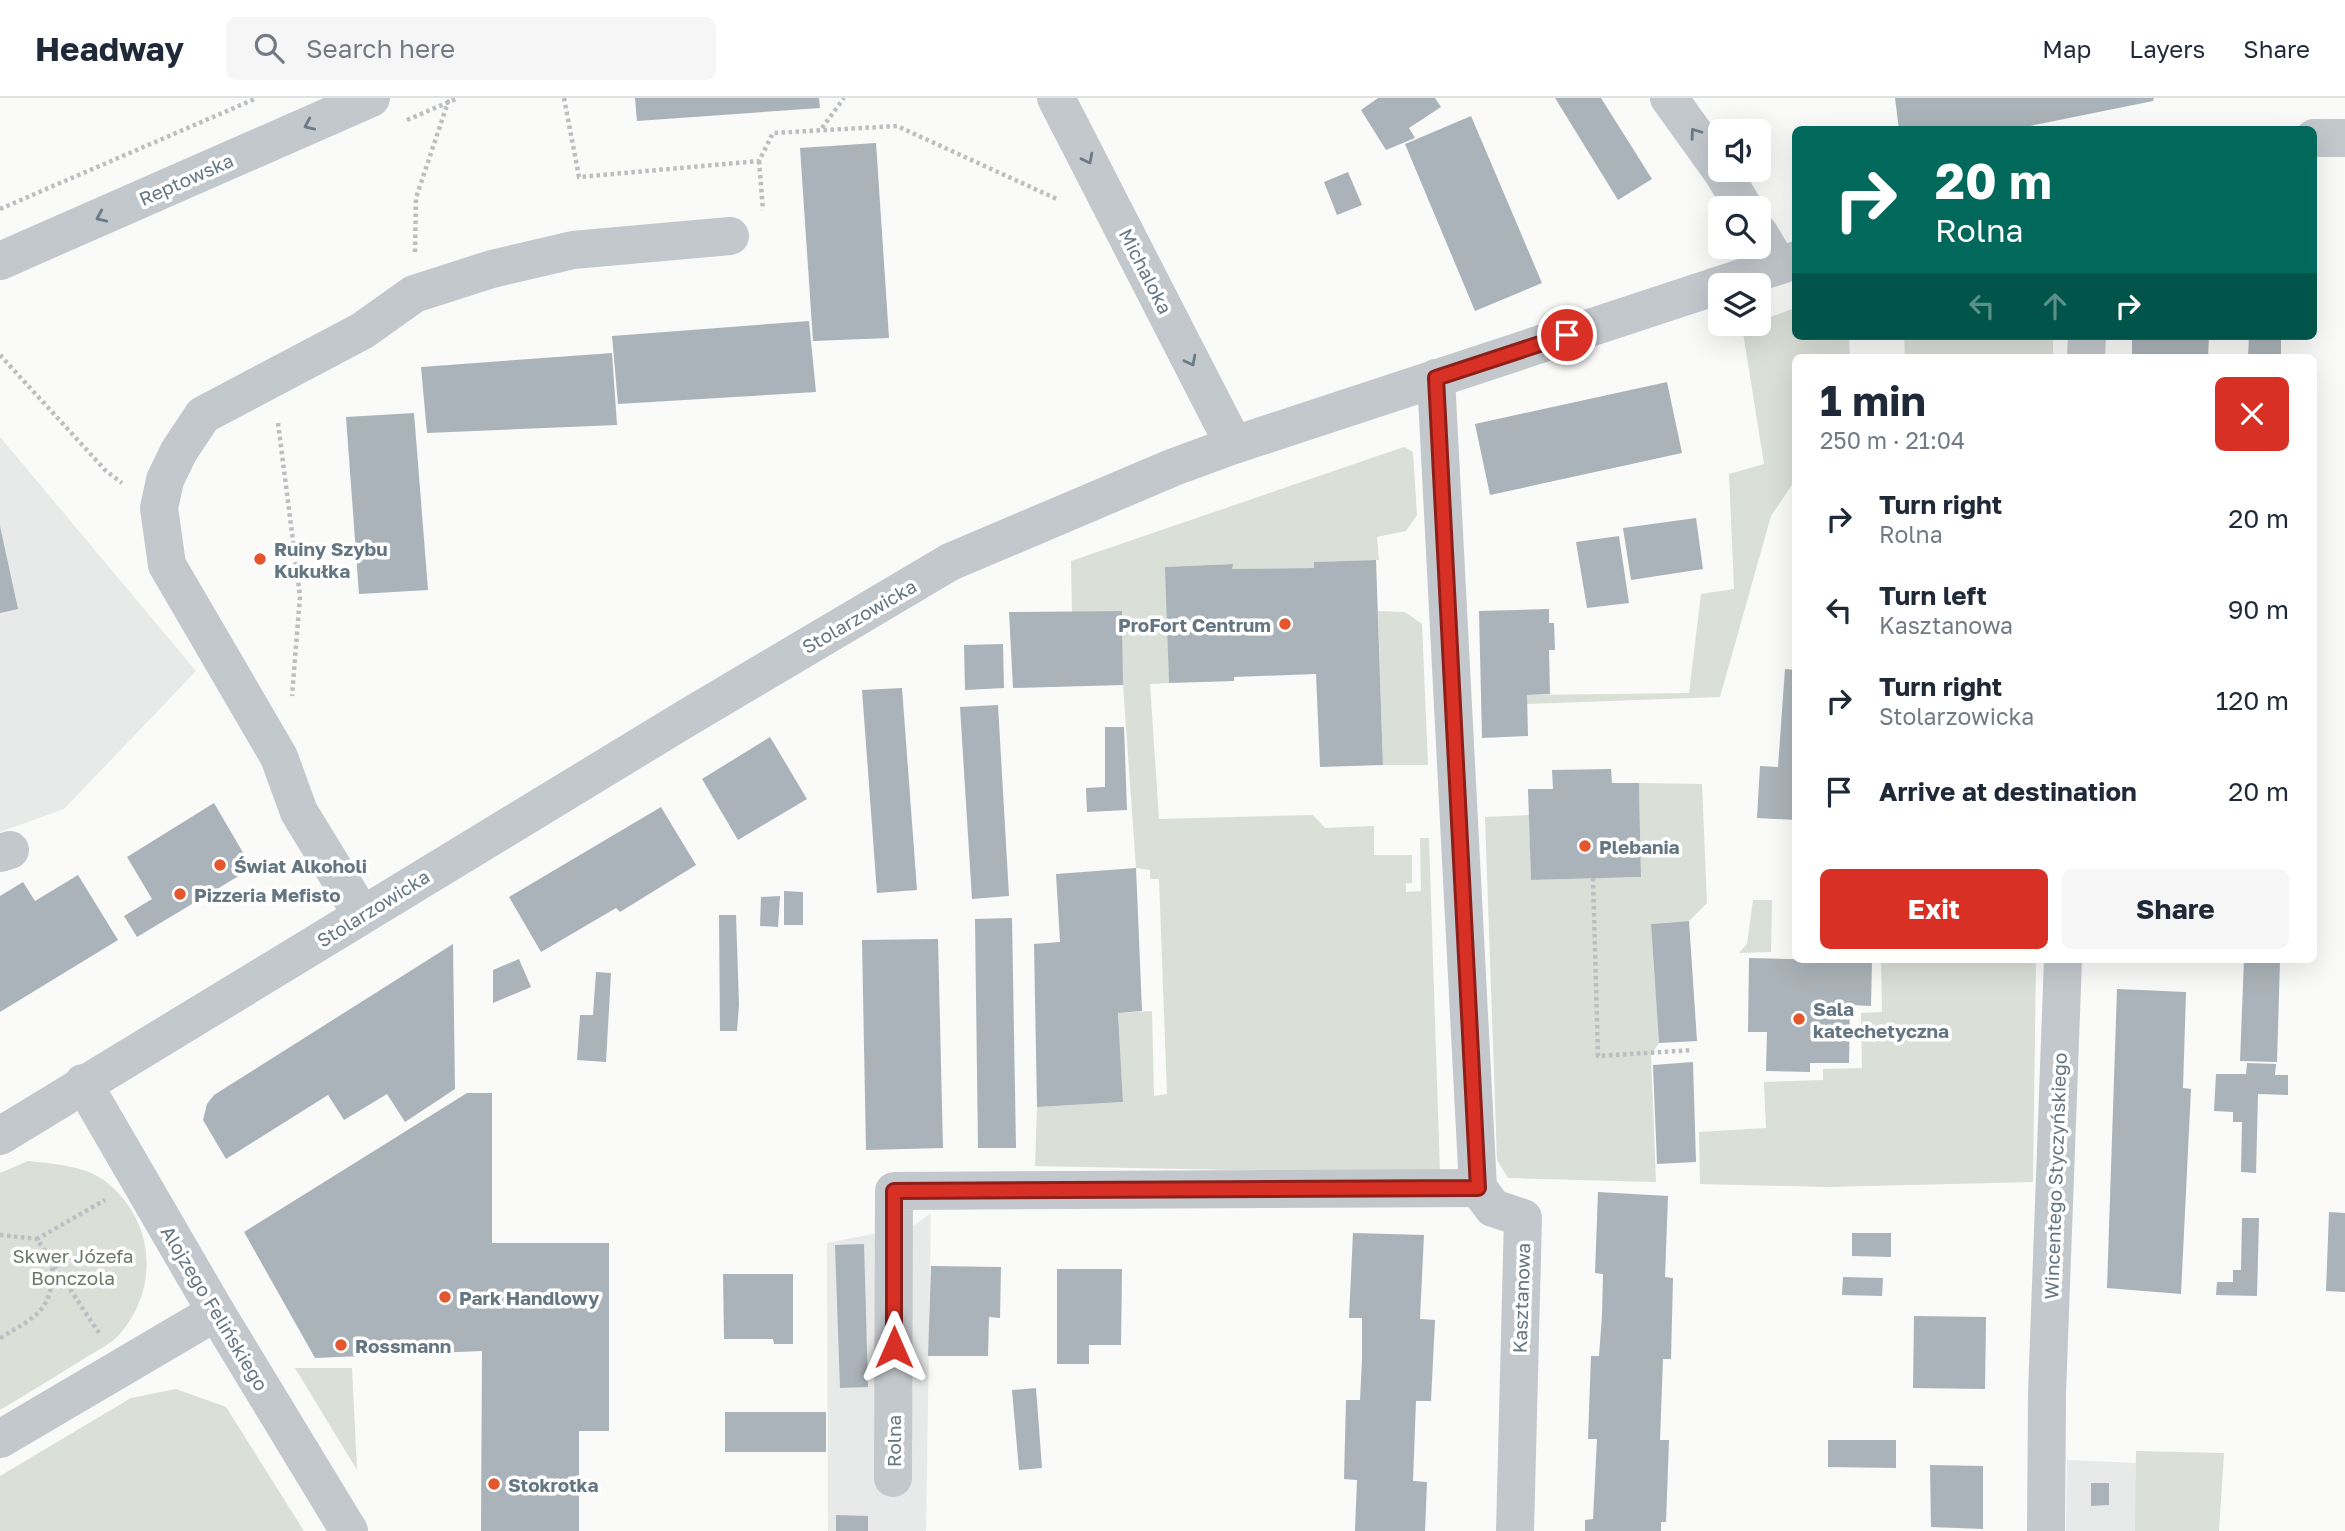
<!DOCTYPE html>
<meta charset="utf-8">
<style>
:root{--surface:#fff;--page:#f6f6f7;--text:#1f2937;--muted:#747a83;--line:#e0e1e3;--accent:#d93025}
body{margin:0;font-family:"Golos Text",sans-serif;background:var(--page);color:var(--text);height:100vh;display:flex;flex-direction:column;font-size:26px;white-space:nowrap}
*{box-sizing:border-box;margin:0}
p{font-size:23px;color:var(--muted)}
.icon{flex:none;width:38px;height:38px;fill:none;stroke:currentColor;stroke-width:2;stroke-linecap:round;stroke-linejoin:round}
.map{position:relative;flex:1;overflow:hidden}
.drawer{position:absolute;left:1792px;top:256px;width:525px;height:609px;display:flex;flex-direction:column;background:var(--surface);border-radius:10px;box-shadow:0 7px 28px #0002}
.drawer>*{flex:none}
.guide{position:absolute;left:1792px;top:28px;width:525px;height:214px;border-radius:10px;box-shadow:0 7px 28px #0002;background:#00695c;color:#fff;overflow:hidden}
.controls{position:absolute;left:1708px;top:21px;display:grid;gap:14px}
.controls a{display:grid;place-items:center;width:63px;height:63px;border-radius:10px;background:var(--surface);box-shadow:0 7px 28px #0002;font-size:35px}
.pin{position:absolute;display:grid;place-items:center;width:60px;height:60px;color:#fff;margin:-30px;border:4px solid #fff;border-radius:50%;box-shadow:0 2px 7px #0007}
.me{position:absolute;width:77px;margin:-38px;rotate:0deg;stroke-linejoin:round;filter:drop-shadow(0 0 5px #0008)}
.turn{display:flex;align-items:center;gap:24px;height:147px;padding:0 28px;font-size:32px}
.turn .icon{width:91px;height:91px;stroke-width:2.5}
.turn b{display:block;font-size:49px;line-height:60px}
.lanes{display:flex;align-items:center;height:66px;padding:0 28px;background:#0003;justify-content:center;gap:35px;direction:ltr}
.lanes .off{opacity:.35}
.round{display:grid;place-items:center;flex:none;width:74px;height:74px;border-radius:10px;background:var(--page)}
.head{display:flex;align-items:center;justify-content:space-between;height:119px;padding:0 28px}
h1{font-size:42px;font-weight:700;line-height:52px}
.primary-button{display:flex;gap:14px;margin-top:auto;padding:14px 28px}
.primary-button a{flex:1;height:80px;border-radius:10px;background:var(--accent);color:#fff;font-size:28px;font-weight:700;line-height:80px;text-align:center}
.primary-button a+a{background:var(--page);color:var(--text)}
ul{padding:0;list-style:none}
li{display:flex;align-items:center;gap:21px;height:91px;padding:0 28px}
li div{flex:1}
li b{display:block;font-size:26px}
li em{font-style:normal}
header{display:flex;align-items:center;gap:42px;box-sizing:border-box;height:98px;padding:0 35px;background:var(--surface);border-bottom:2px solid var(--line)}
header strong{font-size:33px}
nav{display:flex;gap:38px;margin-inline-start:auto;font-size:24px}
.search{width:490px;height:63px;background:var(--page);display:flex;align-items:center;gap:18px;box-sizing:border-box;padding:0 24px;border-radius:10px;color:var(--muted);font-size:26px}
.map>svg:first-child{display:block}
</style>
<header>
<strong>Headway</strong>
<div class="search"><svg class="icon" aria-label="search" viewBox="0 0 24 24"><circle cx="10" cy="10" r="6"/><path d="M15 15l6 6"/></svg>Search here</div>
<nav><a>Map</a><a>Layers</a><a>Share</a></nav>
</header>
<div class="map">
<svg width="2345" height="1433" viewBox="0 0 2345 1433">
<rect width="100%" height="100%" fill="#fafaf8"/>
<g fill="#e8e9e9">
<path d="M0,339L196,573L64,711L0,734Z"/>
<path d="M931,1115L926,1433H828L827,1145L913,1128Z"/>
<path d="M2067,1362L2137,1365L2135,1433H2066Z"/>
</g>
<g fill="#dadfd7">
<path d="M1795,210L1796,238H1849L1850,259H1796L1795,382L1771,418L1720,599L1527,606V597L1689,595L1701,496L1734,491L1729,376L1764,366L1742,228L1759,226V223Z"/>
<path d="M1904,238H2053V259H1905Z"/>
<path d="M1404,349L1413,354L1417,417L1406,433L1377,439L1379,462L1315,464L1314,470L1232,471V466L1166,469L1169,585L1150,586L1159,721L1313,717L1325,730L1374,728V757H1412V785H1406V794L1421,793L1420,740H1429L1440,1076L1035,1068L1037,1009L1123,1004L1118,915L1152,913L1154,998L1167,996L1159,781H1150V772L1136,770L1123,587L1122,513L1072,514L1071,463Z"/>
<path d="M1378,513L1405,514L1422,526L1428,667H1383Z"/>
<path d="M1639,685L1702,686L1707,805L1689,823L1651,826L1659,945L1651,957L1656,1084L1508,1080L1497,1062L1485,719L1529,717L1531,782L1641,779Z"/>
<path d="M1753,802H1772L1771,854L1739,855L1747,846Z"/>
<path d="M1881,861H2036L2033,1084L1827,1089L1700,1086L1699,1034L1766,1030L1764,984L1823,982V971L1862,970L1861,915L1882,914Z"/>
<path d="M28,1063C53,1066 84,1067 105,1083C156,1123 160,1191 118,1238C108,1248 94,1254 82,1262C55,1279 28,1295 0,1312V1075Z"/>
<path d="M295,1270H352L357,1372Z"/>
<path d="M176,1291L226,1309L304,1433H0V1378L131,1300Z"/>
<path d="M2136,1353L2224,1355L2219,1433H2135Z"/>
</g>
<g fill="#aab3b9">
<path d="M635,0H819L820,10L637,23Z"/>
<path d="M1378,0H1435L1441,9L1409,30L1415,40L1386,52L1361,12Z"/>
<path d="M1555,0H1601L1652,81L1618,102Z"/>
<path d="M1895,0H2154L2153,3L2010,32H1899Z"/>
<path d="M1471,18L1542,185L1475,213L1405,46Z"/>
<path d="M876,45L889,240L813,243L800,50Z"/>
<path d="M1348,74L1362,107L1337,117L1324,84Z"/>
<path d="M809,223L816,294L618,306L612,238Z"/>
<path d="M2132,238H2209L2208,259H2132Z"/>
<path d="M2249,238H2281V259H2248Z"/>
<path d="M612,255L617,327L427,335L421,269Z"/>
<path d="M1667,284L1682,355L1490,397L1475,326Z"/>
<path d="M414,315L428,492L359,496L346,319Z"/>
<path d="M1696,420L1703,471L1631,482L1623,430Z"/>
<path d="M0,428L18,511L0,515Z"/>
<path d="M1619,438L1629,505L1587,510L1576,444Z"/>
<path d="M1376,462L1383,667L1320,669L1316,576L1234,579V583L1169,585L1165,469L1233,466L1232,471L1314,470V464Z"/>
<path d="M1549,511V525H1554L1555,552H1549L1550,596L1527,597L1528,638L1482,640L1479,513Z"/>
<path d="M1122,513L1123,587L1013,590L1009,514Z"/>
<path d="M1003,546L1004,590L965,592L964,547Z"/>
<path d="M1785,571L1796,572V722L1757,720L1760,668L1778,669Z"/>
<path d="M902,590L917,792L877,795L862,592Z"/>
<path d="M998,607L1009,798L972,801L960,609Z"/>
<path d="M1105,629H1124L1127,712L1087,714L1086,690L1105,689Z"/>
<path d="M770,639L807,701L738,742L702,681Z"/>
<path d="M1611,671L1612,685H1639L1641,779L1531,782L1528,691H1553L1552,672Z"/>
<path d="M214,705L252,770L137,839L124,818L152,801L127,759Z"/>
<path d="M661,709L696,767L620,814L616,810L541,854L509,799Z"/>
<path d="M1136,770L1142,913L1118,915L1123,1004L1037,1009L1034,846L1060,844L1056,776Z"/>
<path d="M78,777L118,842L0,914V798L23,784L35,803Z"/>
<path d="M784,793L803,794V827H784Z"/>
<path d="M780,798L778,829L760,828L761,799Z"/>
<path d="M719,817H736L739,907L737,933H720Z"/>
<path d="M1012,820L1016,1050H978L975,821Z"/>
<path d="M1689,823L1697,943L1659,945L1651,826Z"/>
<path d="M938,841L943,1050L866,1052L862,842Z"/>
<path d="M453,846L455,991L405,1024L387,996L344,1022L328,997L226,1061L203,1022L207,1006L214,997Z"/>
<path d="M1749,860L1872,863L1871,908L1850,907L1849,965H1810V974L1766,973L1767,934H1748Z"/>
<path d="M519,861L531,889L493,905V872Z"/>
<path d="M2244,862L2280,863L2277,964L2240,963Z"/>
<path d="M596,874L611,875L606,964L577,962L580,917H593Z"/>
<path d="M2117,891L2186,894L2183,990L2191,991L2181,1196L2107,1190Z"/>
<path d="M1693,964L1696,1064L1657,1066L1653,967Z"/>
<path d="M2247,965L2276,966L2275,977H2288V997L2258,996L2256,1075L2241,1074L2242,1024H2233V1014L2214,1013L2216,976H2246Z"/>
<path d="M467,995H492V1145H609V1333H579V1433H481L482,1253L315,1260L244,1134Z"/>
<path d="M1598,1094L1668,1098L1665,1179L1673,1180L1672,1220L1671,1261H1663L1660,1342H1669L1666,1424H1661V1433H1585V1422L1593,1421L1597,1341H1588L1591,1258H1599L1602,1217L1603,1176L1595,1175Z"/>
<path d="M2329,1114L2345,1115V1194L2326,1193Z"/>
<path d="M2242,1120H2259L2257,1198L2216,1197L2217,1184H2233V1172H2241Z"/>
<path d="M1353,1135L1424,1137L1420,1221L1435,1222L1431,1303H1416L1413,1383L1427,1384L1425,1433H1355L1357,1382L1344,1381L1346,1302H1360L1362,1261V1220H1349Z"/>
<path d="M1852,1135H1891V1159L1852,1158Z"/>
<path d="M864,1146L868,1289L840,1290L835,1147Z"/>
<path d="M931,1168L1001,1169L1000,1220L989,1219L988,1258H928Z"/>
<path d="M1057,1171H1122L1121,1247H1089V1266H1057Z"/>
<path d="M723,1176H793V1246H774L773,1241H724Z"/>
<path d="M1843,1179L1883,1180L1882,1198L1842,1197Z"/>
<path d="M1914,1218L1986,1219L1985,1291L1913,1290Z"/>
<path d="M1036,1290L1042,1370L1019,1372L1012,1292Z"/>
<rect x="725" y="1314" width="101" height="40"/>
<path d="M1828,1342H1896V1370L1828,1369Z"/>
<path d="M1930,1367L1983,1368V1431L1931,1429Z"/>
<path d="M2091,1385H2109V1407L2091,1408Z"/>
<path d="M836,1417L868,1418V1433H836Z"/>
</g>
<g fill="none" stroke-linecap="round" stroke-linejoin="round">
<g stroke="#bbbfc2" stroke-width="4.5" stroke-dasharray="3.5 3.5" stroke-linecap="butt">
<path d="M564,0L579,79L759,63L773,35L897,28L1059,102"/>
<path d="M407,22L458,0"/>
<path d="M822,30L844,0"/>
<path d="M759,63L763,112"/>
<path d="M0,111L257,0"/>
<path d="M415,154L416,100L448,4L445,0"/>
<path d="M0,257L106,373L122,385"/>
<path d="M278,325L300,498L292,598"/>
<path d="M1593,780L1598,958L1693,952"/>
<path d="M0,1137L37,1141"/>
<path d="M99,1235L37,1141L105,1102"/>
<path d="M0,1240C37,1218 54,1212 52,1165"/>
</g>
<g stroke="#c3c8cc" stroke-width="38">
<path d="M1056,0L1234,347"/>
<path d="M1669,0L1720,71"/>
<path d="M2314,40H2345"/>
<path d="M1721,72L1744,110"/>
<path d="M1759,135L1778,167"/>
<path d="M0,163L371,0"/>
<path d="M2086,259L2087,238"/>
<path d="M1436,280L1478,1090L1493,1110L1523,1120L1515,1433"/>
<path d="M0,755L10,752"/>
<path d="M362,817L299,714L279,659L167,467L159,410L165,382L179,353L203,317L362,233L414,196L492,171L573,152L730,138"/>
<path d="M83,985L216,1214L349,1433"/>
<path d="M0,1038L685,621L950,464L1174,369L1234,347L1796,162"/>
<path d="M0,1341L216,1214"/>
<path d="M893,1380L894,1093L1478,1090"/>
<path d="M2046,1433L2047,1295L2063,861"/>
</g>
</g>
<defs><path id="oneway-chevron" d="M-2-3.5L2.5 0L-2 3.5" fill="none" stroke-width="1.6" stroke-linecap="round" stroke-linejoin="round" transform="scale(1.75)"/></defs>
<g stroke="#6a7a87">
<use href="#oneway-chevron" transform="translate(309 27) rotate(156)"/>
<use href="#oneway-chevron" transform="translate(1695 35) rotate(-126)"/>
<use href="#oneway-chevron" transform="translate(1088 61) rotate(63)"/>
<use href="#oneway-chevron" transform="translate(101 119) rotate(156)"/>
<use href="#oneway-chevron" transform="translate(1191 263) rotate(63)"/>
</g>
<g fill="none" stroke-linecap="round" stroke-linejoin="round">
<g stroke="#8d1f18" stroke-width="18">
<path id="route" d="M894,1249V1093L1478,1090L1436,280L1567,237"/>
</g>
<use href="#route" stroke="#d93025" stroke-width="12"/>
</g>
<g fill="#e4572e" stroke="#fff" stroke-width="2.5">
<circle cx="260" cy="461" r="7"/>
<circle cx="1285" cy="526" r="7"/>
<circle cx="1585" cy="748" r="7"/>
<circle cx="220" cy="767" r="7"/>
<circle cx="180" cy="796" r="7"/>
<circle cx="1799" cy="921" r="7"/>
<circle cx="445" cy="1199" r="7"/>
<circle cx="341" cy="1247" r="7"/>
<circle cx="494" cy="1386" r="7"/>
</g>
<g text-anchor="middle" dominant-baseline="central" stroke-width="7" stroke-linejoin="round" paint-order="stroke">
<g font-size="19" fill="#657683" stroke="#fff">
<text transform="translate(186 81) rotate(-24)">Reptowska</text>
<text transform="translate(1146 173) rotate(63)">Michaloka</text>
<text transform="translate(859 518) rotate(-30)">Stolarzowicka</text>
<text transform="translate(373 810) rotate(-32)">Stolarzowicka</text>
<text transform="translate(2055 1078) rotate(-88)">Wincentego Styczyńskiego</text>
<text transform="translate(1521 1200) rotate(-88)">Kasztanowa</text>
<text transform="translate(215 1210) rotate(59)">Alojzego Felińskiego</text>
<text transform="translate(893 1343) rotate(-90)">Rolna</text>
</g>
<g font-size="19" font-weight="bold" fill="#657683" stroke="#fff" text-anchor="start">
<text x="274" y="450">Ruiny Szybu<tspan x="274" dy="22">Kukułka</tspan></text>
<text x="1271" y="526" text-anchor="end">ProFort Centrum</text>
<text x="1599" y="748">Plebania</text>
<text x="234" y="767">Świat Alkoholi</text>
<text x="194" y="796">Pizzeria Mefisto</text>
<text x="1813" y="910">Sala<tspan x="1813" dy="22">katechetyczna</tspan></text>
<text x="459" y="1199">Park Handlowy</text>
<text x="355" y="1247">Rossmann</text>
<text x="508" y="1386">Stokrotka</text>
</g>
<g font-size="19" fill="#687a64" stroke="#fff">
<text x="73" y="1157">Skwer Józefa<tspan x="73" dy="22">Bonczola</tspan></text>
</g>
</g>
</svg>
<div class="controls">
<a><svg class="icon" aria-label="sound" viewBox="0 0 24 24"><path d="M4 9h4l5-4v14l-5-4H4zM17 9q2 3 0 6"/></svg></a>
<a><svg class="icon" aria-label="search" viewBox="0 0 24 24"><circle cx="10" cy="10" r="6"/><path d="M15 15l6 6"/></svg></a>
<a><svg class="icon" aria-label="layers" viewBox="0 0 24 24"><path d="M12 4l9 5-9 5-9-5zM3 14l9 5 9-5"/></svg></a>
</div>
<div class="pin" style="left:1567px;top:237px;background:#d93025"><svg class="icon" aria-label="arrive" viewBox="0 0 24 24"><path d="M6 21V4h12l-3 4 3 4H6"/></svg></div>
<svg class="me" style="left:894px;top:1249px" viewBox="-20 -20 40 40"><path d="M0-17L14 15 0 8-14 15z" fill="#d93025" stroke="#fff" stroke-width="4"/></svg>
<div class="guide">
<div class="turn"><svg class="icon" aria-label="right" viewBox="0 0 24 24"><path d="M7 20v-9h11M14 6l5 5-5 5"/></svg><div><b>20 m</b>Rolna</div></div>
<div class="lanes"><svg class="icon off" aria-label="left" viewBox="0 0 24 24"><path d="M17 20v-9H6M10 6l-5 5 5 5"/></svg><svg class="icon off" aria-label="ahead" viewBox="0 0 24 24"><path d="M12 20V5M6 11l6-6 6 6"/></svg><svg class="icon" aria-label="right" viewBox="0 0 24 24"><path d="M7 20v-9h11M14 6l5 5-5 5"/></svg></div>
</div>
<section class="drawer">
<div class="head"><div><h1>1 min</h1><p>250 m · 21:04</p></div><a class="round" style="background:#d93025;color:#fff"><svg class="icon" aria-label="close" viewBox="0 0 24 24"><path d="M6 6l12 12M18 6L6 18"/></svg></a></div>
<ul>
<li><svg class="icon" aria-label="right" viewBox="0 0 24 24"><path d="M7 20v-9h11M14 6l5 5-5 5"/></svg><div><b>Turn right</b><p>Rolna</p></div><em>20 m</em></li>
<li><svg class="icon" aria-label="left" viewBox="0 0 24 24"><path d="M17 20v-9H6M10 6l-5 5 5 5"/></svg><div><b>Turn left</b><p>Kasztanowa</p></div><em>90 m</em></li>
<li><svg class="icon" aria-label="right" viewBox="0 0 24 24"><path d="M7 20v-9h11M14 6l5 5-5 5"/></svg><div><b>Turn right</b><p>Stolarzowicka</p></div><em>120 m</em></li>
<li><svg class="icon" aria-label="arrive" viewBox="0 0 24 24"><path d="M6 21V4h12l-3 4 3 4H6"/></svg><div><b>Arrive at destination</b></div><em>20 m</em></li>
</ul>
<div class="primary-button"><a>Exit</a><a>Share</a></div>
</section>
</div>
